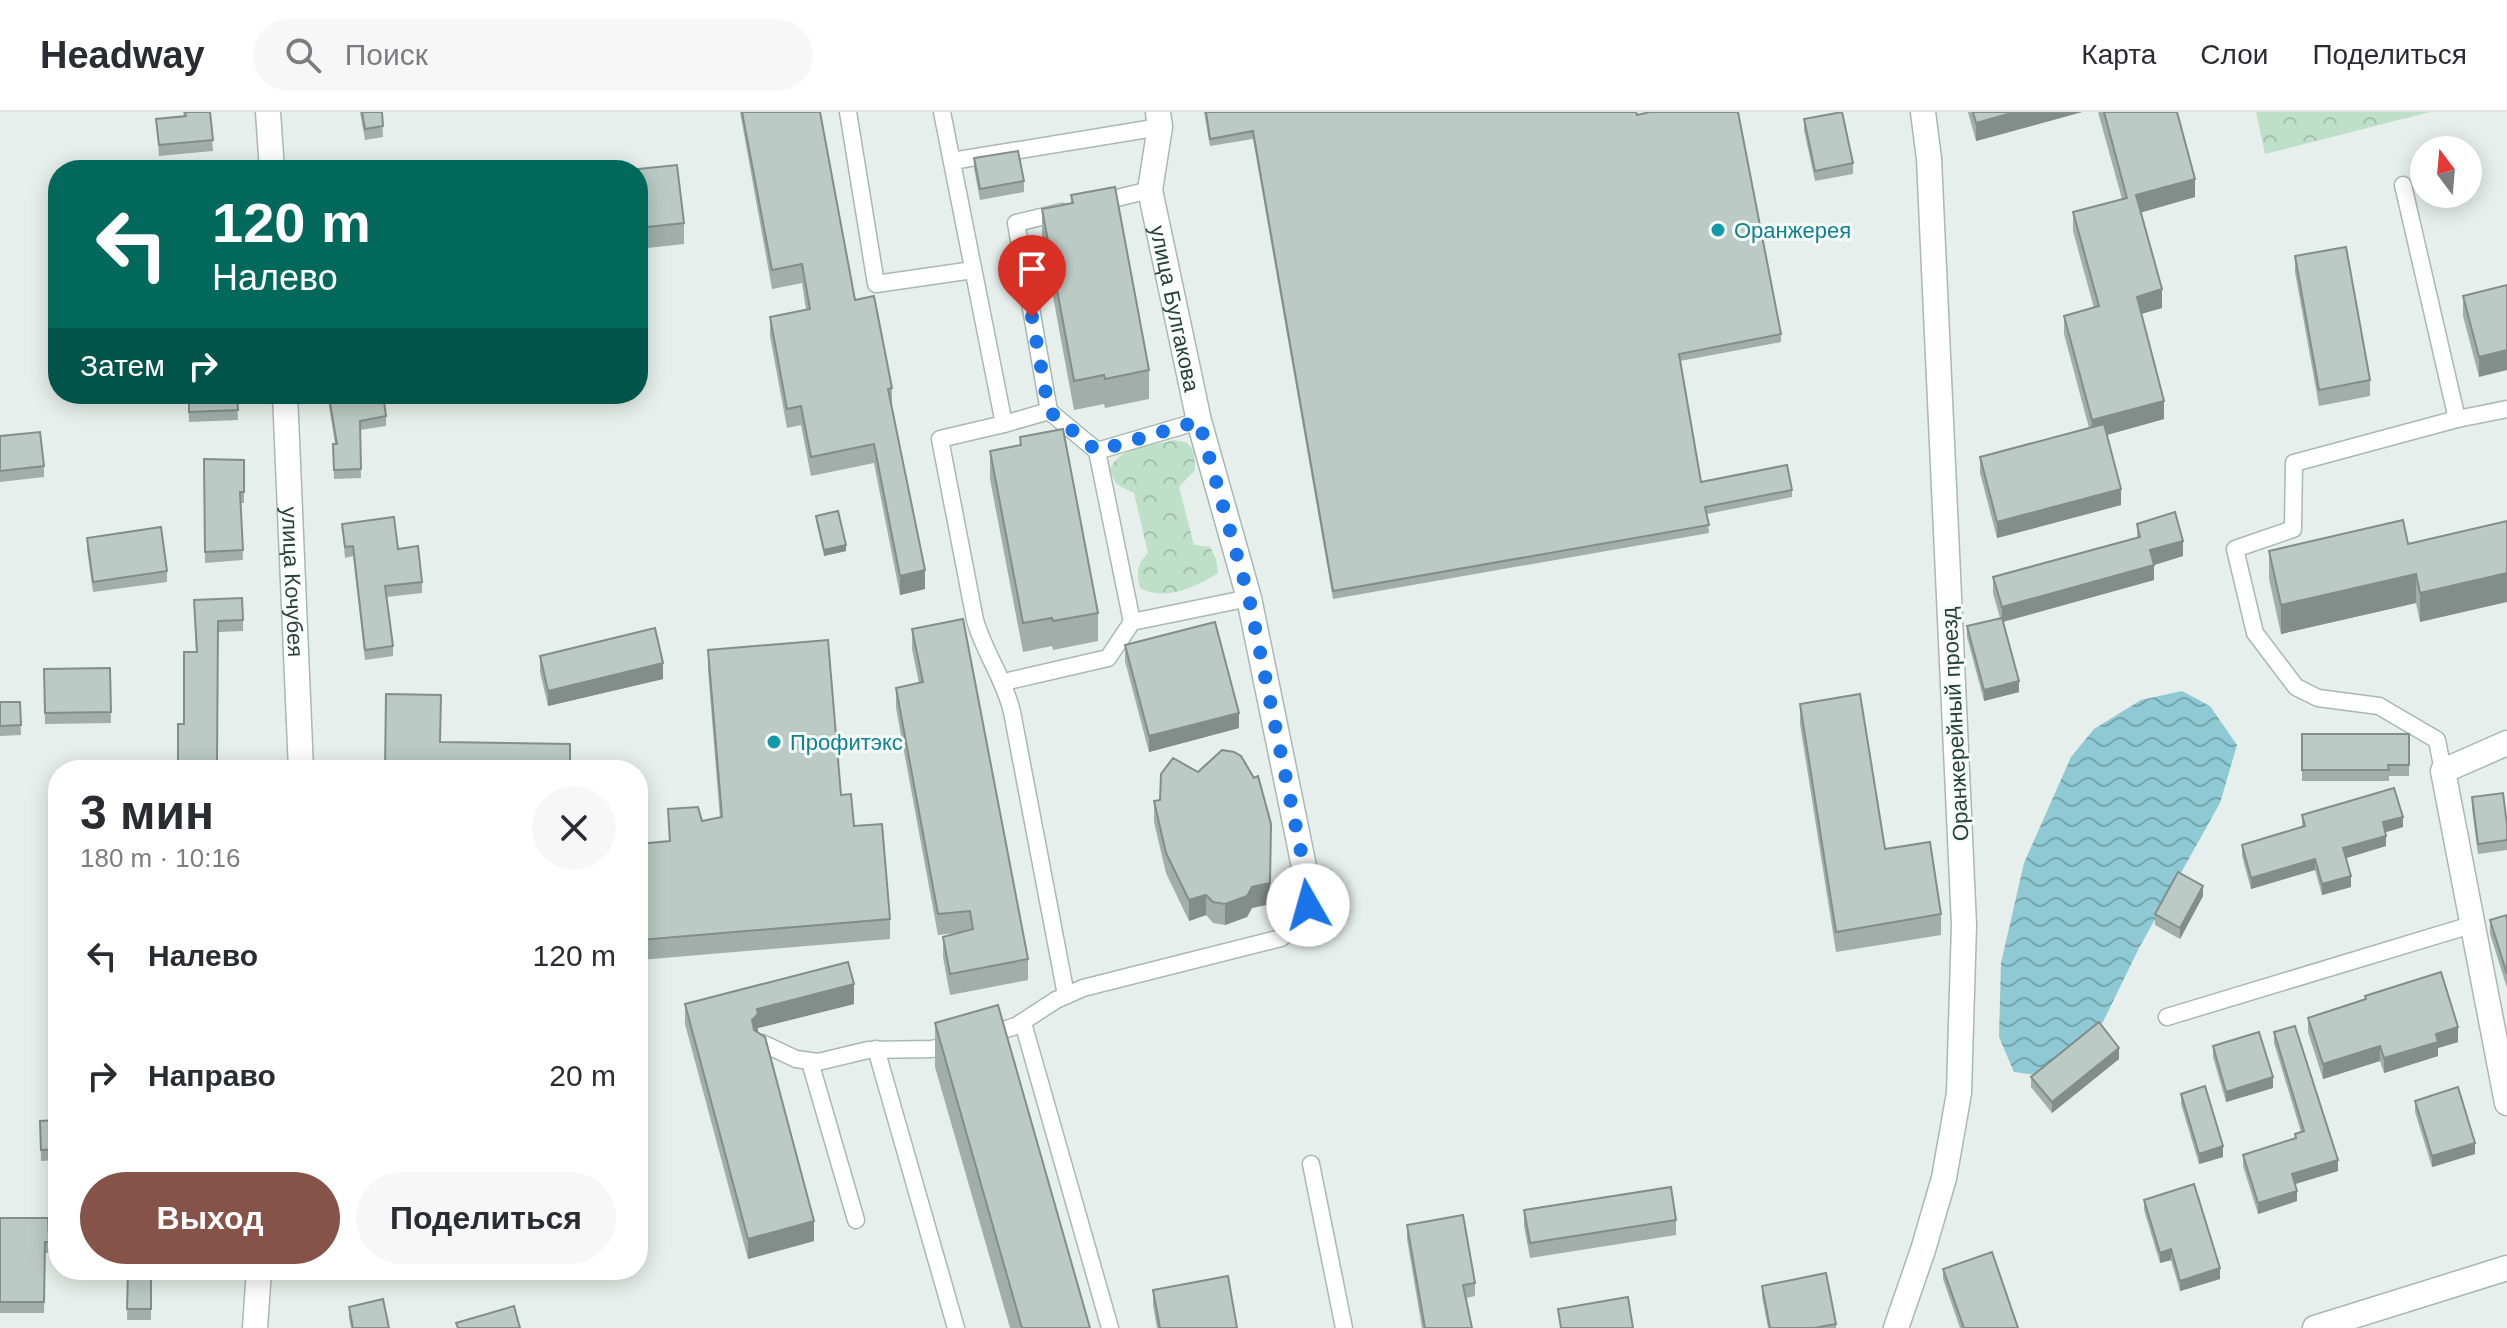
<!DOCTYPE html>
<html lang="ru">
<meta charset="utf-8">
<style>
:root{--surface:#fff;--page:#f7f7f7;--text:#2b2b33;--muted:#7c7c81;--line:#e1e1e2;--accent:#855347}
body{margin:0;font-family:Arial,sans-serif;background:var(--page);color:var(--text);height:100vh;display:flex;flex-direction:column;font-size:30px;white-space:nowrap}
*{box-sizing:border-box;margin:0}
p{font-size:26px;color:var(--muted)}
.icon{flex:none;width:44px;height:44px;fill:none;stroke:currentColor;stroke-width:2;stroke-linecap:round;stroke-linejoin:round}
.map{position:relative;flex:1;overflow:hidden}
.panel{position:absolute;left:48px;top:648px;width:600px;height:520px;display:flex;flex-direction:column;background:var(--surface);border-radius:32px;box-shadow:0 4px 20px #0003}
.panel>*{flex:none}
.hud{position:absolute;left:48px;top:48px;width:600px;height:244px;border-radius:32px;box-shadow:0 4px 20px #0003;background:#00695c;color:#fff;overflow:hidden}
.needle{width:52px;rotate:344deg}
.controls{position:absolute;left:2410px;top:24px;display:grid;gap:16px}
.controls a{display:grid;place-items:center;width:72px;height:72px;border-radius:50%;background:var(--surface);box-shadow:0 4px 20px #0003;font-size:40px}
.pin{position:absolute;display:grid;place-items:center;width:68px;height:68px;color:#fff;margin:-82px -34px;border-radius:50% 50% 50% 0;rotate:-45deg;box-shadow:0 0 8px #0007}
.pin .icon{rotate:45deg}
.me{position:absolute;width:88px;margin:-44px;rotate:353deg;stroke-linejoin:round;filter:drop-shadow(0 0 6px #0008)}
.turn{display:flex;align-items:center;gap:28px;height:168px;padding:0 32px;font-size:36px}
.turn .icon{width:104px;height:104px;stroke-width:2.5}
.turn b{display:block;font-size:56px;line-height:68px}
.then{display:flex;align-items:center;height:76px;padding:0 32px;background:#0003;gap:16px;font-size:30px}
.round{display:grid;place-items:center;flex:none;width:84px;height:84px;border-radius:42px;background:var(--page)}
.summary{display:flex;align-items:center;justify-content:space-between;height:136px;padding:0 32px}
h1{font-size:48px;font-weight:700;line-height:60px}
.action{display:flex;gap:16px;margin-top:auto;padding:16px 32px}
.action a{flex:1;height:92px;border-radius:48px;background:var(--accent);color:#fff;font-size:32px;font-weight:700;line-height:92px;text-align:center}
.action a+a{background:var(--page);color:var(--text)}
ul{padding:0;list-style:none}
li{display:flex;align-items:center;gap:24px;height:120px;padding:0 32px}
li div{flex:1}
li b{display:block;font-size:30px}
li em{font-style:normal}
header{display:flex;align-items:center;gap:48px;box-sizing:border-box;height:112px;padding:0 40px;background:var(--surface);border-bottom:2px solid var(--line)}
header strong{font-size:38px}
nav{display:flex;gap:44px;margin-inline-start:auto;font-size:28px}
.search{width:560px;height:72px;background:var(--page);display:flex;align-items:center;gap:20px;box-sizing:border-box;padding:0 28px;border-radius:44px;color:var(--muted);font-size:30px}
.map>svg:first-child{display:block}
</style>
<header>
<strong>Headway</strong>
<div class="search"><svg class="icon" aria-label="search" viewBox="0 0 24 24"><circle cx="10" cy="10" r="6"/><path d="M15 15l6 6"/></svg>Поиск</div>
<nav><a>Карта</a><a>Слои</a><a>Поделиться</a></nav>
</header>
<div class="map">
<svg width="2507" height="1216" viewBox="0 0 2507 1216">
<defs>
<pattern id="forest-crowns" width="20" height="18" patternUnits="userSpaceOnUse" patternTransform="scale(2)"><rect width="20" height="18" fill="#bfe0c8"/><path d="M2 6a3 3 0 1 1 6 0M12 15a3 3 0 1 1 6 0" fill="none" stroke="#a4c1ad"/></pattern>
<pattern id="water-waves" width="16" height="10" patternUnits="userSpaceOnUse" patternTransform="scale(2)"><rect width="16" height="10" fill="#8ec9d4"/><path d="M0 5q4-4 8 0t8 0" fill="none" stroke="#74a5ad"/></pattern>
</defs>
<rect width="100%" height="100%" fill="#e6efeb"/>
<g fill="url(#forest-crowns)">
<path d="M2256,0H2430L2265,42Z"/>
<path d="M1175,328L1187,331L1194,339L1195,358L1179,375L1194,433L1210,435L1216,447L1218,461C1196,475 1165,490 1140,476C1136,460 1137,453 1148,441L1134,381L1116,372L1110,358C1119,333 1152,334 1175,328Z"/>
</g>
<path fill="url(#water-waves)" d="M2182,579L2210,594L2237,633L2220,691L2139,836L2103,910L2036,963L2014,960L1999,925L2001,851L2024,751L2071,645L2094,617L2141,588Z"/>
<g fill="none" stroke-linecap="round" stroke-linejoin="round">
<g stroke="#a8b8b2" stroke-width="19">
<g id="service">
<path d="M848,0L876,172L973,158"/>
<path d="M942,0L1004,312L1049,299L1097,339L1132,510"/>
<path d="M952,49L1160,15"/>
<path d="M2403,73L2457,307"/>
<path d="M1096,91L1150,78"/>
<path d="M1049,299L1016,111L1062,100"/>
<path d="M1004,312L940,327L975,508C984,540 1004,566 1012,600L1066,883"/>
<path d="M1097,339L1199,309"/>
<path d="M1004,570L1108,546L1132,510L1249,486"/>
<path d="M2443,659L2437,628L2379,594L2318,586L2296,575L2255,521L2235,437L2293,417L2294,351L2457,307L2507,297"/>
<path d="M2167,905L2471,813"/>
<path d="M1023,911L1110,1216"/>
<path d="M984,924L1016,914L1056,888L1083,876L1281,826L1299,812"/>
<path d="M762,931L796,947L818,950L868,938L931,937L954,933"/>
<path d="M876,937L956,1216"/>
<path d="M810,950L856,1108"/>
<path d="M1311,1052L1344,1216"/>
</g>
</g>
<g stroke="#a8b8b2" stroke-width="27">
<g id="minor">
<path d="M268,0L272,58"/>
<path id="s1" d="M1158,0L1160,15L1150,78L1199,309L1249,486L1309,779L1308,793L1299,812"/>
<path id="s2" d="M285,282L301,658"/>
<path d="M2507,631L2443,659L2507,991"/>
<path d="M255,1216L259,1158"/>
<path d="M1896,1216L1923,1138L1944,1066L1959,981L1961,912L1964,813L1929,47L1923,0"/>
<path d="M2315,1216L2507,1156"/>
</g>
</g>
<use href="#service" stroke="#fff" stroke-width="16"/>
<use href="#minor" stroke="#fff" stroke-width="24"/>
</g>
<g fill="#a1aea9">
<path d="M183,0H210L213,39L159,44L156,7L184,4Z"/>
<path d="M360,0H382L383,25L365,28Z"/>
<path d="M740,0H820L855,188L892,276V295L925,477L900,483L874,351L811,364L801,313L787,316L770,224V205L806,197L802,171L772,177Z"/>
<path d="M1204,0H1636L1637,3L1781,222V230L1680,249L1701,370L1792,378V385L1707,402L1709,421L1333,487L1253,27L1210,34Z"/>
<path d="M1968,0H2082L1976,29Z"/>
<path d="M2098,0H2177L2195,85L2141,100L2162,196L2141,202L2164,307L2107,323L2121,393L1997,426L1980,361V345L2089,316L2064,222V204L2094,196L2073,119V100L2122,87Z"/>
<path d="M1804,7L1853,51V62L1815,69L1804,18Z"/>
<path d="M974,46L1024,69V80L980,88L974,56Z"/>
<path d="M638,58L684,111V132L638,137Z"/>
<path d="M1071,83L1149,258V287L1105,296L1104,292L1074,298L1042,125V97L1071,91Z"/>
<path d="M2295,144L2370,268V284L2319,294L2295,160Z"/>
<path d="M2507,173L2479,265L2463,204V184Z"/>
<path d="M188,282H237L238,308L189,310Z"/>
<path d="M329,285L386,304V314L360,318L361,366L334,367L333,332H335L329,294Z"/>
<path d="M0,324L44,354V365L0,370Z"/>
<path d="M1020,325L1098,501V529L1053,538L1052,534L1023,540L990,367V339L1020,333Z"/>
<path d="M204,347L244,348V391H241L243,448L205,451Z"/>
<path d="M816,404L846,439L824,444L816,409Z"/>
<path d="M2507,409L2420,510L2416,491L2281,522L2269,467V439L2408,432Z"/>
<path d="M342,412L398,437L422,470V481L386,485L393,534V544L365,548L353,444L345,446Z"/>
<path d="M2137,412L2183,444L2154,453V468L2003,510L2019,580L1984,589L1967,525V514L2000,506L1993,481V465L2137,426Z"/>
<path d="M87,426L167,459V470L93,480L87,437Z"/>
<path d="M194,488L243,508V519L218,520L217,658H178V612H184L196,540Z"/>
<path d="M912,517L1028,847V868L950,883L943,845V825L956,821L938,823L896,596V576L919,571L912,537Z"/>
<path d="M1125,533L1239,616L1149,640L1125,549Z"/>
<path d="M708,538L841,683L890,807V827L640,848L638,820V732L669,730L668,697L702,709L720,706L708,558Z"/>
<path d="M540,544L663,567L548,594L540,560Z"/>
<path d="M110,556L111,611L45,612L44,557Z"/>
<path d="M0,590H20L21,623L0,624Z"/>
<path d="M1800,592L1885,737L1941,802V823L1836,840L1800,612Z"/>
<path d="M2302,622H2409V664H2389V669H2302Z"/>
<path d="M2472,685L2507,713V738L2478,742L2472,696Z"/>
<path d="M1154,689L1270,792L1252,796L1247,805L1225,813L1213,811L1206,803L1189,809L1166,761L1154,710Z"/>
<path d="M2302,703L2403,715L2386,720V734L2346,746L2351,775L2322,783L2315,758L2251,777L2242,744V733L2302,715Z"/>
<path d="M2203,784L2180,827L2155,813V802Z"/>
<path d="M2507,803V876L2490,822V808Z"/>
<path d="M2365,884L2458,930L2438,936V944L2384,961L2380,949L2323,967L2308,920V906L2365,887Z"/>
<path d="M685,892H854L758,916V921L814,1129L748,1147L685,912Z"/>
<path d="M935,911L1090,1216H1010L935,955Z"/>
<path d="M2274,920L2338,1059L2295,1072L2297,1089L2258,1102L2243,1054V1043L2295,1027V1022L2301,1020L2274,931Z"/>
<path d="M2213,934L2273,976L2226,990L2213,945Z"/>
<path d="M2119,947L2052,1001L2031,975V965Z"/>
<path d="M2181,982L2223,1045L2199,1052L2181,992Z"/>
<path d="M2415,989L2475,1042L2432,1055L2415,1000Z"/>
<path d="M58,1008V1048L41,1049L40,1009Z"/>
<path d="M2144,1088L2220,1167L2180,1179L2171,1148L2160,1151L2144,1098Z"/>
<path d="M1524,1098L1676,1108V1123L1530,1146L1524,1114Z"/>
<path d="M0,1106H48L49,1141H45L44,1201H0Z"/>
<path d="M1407,1113L1475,1171V1184L1466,1186L1472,1216H1422L1407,1127Z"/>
<path d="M1943,1157L2018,1216H1960L1943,1167Z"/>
<path d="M128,1158H167V1168L151,1167V1208H127Z"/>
<rect x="333" y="1158" width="38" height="1"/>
<rect x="419" y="1158" width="47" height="1"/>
<path d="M1762,1174L1836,1212V1216H1768L1762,1184Z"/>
<path d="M1153,1178L1237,1216H1157L1153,1193Z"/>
<path d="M349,1195L389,1216H351L349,1206Z"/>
</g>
<g fill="#838d89">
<path d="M2015,0H2082L1976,29V11Z"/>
<path d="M2195,67V85L2136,102V83Z"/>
<path d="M2162,177V196L2137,203V185Z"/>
<path d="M2507,238V258L2479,265V245Z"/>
<path d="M2164,289V307L2092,327V308Z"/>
<path d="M2121,377V393L1997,426V410Z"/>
<path d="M2183,429V444L2154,453V468L2002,510V495L2150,438Z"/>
<path d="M846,433V439L824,444V438Z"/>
<path d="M925,458V477L900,483V464Z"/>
<path d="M2507,461V490L2420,510V481Z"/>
<path d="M2416,462V491L2281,522V493Z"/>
<path d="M663,551V567L548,594V579Z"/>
<path d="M2019,569V580L1984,589V578Z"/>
<path d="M1239,601V616L1149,640V624Z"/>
<path d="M2403,705V715L2383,721V710Z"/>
<path d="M1271,712L1270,792L1252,796L1247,805L1225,813V792Z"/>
<path d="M2386,724V734L2343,747V736Z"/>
<path d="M2315,747V758L2251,777V766Z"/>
<path d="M2351,764V775L2322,783V772Z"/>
<path d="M2203,774V784L2180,827V816Z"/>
<path d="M1206,783V803L1189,809V788Z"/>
<path d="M854,872V892L758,916V921L752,927V908L757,897Z"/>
<path d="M2458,915V930L2438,936V944L2384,961V946L2436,922Z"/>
<path d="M2380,934V949L2323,967V952Z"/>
<path d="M2119,936V947L2052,1001V990Z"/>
<path d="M2273,965V976L2226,990V980Z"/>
<path d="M2475,1031V1042L2432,1055V1044Z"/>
<path d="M2223,1034V1045L2199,1052V1042Z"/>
<path d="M2338,1048V1059L2292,1073V1062Z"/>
<path d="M2297,1079V1089L2258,1102V1091Z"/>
<path d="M814,1109V1129L748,1147V1127Z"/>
<path d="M2171,1137V1148L2160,1151V1141Z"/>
<path d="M2220,1156V1167L2180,1179V1169Z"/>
</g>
<g fill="#bbcac4" stroke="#838d89" stroke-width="2">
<path d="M185,0H210L213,28L159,33L156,7L186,4Z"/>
<path d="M362,0H382L383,14L365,17Z"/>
<path d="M742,0H820L855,188L874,184L892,276L888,277L925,458L900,464L874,332L811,345L801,294L787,297L770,205L810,197L802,152L772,158Z"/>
<path d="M1206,0H1636L1637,3L1650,0H1738L1781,222L1679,242L1701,370L1787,353L1792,378L1705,395L1709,413L1333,479L1253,19L1210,27Z"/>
<path d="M1842,0L1853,51L1815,59L1804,7Z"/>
<path d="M1973,0H2015L1976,11Z"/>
<path d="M2104,0H2177L2195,67L2136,83L2162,177L2137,185L2164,289L2092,308L2064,204L2099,194L2073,100L2127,86Z"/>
<path d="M1018,39L1024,69L980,77L974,46Z"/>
<path d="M677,53L684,111L638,116V58H628Z"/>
<path d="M1115,75L1149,258L1105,267L1104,263L1074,269L1042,97L1073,91L1071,83Z"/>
<path d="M2346,135L2370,268L2319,278L2295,144Z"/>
<path d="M2507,173V238L2479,245L2463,184Z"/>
<path d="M189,282H237L238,298L189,300Z"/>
<path d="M345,282H383L386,304L360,309L361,357L334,358L333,332H337L329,285Z"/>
<path d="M2104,312L2121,377L1997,410L1980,345Z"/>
<path d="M1063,317L1098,501L1053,509L1052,506L1023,511L990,339L1021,333L1020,325Z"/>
<path d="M40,320L44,354L0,359V324Z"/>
<path d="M204,347L244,348V380H240L243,438L205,440Z"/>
<path d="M838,399L846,433L824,438L816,404Z"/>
<path d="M2175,400L2183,429L2150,438L2154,453L2002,495L1993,465L2140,425L2137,412Z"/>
<path d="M394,405L398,437L418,434L422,470L385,474L393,534L365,538L353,434L345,435L342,412Z"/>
<path d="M2403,408L2408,432L2507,409V461L2420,481L2416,462L2281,493L2269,439Z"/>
<path d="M161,415L167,459L93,470L87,426Z"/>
<path d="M242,486L243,508L218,509L217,650H178V612H184V540H197L194,488Z"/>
<path d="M2002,506L2019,569L1984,578L1967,514Z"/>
<path d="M963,507L1028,847L950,862L943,825L973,817L970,799L938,802L896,576L923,570L912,517Z"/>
<path d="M1215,510L1239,601L1149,624L1125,533Z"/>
<path d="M655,516L663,551L548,579L540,544Z"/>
<path d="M828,528L841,683L851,682L854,714L882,712L890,807L640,828L638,801V732L670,729L668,697L698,695L702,709L722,705L708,538Z"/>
<path d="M110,556L111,600L45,601L44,557Z"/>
<path d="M386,582L441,583L440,630L570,632V658H385Z"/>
<path d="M1860,582L1885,737L1930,730L1941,802L1836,820L1800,592Z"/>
<path d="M0,590H20L21,613L0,614Z"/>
<path d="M2302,622H2409V653H2388L2389,658H2302Z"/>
<path d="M1222,638L1234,640L1241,644L1254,666L1258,664L1271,712L1270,771L1252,775L1247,784L1225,792L1213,790L1206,783L1189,788L1166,741L1154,689L1160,688L1161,662L1173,646L1198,660Z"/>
<path d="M2394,676L2403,705L2383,710L2386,724L2343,736L2351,764L2322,772L2315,747L2251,766L2242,733L2305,714L2302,703Z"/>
<path d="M2503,681L2507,713V728L2478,732L2472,685Z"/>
<path d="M2178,760L2203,774L2180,816L2155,802Z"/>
<path d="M2507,803V862L2490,808Z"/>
<path d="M848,850L854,872L757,897L758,902L752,908L754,918L765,925L814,1109L748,1127L685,892Z"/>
<path d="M2441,860L2458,915L2436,922L2438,930L2384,946L2380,934L2323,952L2308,906L2366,887L2365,884Z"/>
<path d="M998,893L1090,1216H1022L935,911Z"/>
<path d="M2099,910L2119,936L2052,990L2031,965Z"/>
<path d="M2295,914L2338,1048L2292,1062L2297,1079L2258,1091L2243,1043L2296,1026L2295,1022L2304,1019L2274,920Z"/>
<path d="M2259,920L2273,965L2226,980L2213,934Z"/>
<path d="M2205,974L2223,1034L2199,1042L2181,982Z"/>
<path d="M2458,975L2475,1031L2432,1044L2415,989Z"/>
<path d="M58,1008V1037L41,1038L40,1009Z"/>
<path d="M2194,1072L2220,1156L2180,1169L2171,1137L2160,1141L2144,1088Z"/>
<path d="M1671,1075L1676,1108L1530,1131L1524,1098Z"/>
<path d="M1463,1103L1475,1171L1463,1173L1472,1216H1425L1407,1113Z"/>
<path d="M0,1106H48L49,1130H45L44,1190H0Z"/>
<path d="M1992,1140L2018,1216H1964L1943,1157Z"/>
<path d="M128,1158H151V1197H127Z"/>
<path d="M1826,1161L1836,1212L1814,1216H1770L1762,1174Z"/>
<path d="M1228,1164L1237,1216H1160L1153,1178Z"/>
<path d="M1628,1185L1633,1216H1561L1558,1197Z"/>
<path d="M383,1187L389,1216H353L349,1195Z"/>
<path d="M514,1194L520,1216H458L456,1211Z"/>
</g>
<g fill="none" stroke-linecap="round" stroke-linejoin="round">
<path stroke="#1a73e8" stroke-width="14" stroke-dasharray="0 25.2" d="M1032,205L1049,299L1097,339L1199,309L1249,486L1309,779L1308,793"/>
</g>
<g fill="#0f9aa8" stroke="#f7fbf9" stroke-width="3">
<circle cx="1718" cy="118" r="8"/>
<circle cx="774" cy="630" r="8"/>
</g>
<g text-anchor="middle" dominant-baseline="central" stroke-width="6" stroke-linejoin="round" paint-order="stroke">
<g font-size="22" fill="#0d838f" stroke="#f7fbf9" text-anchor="start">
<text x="1734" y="118">Оранжерея</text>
<text x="790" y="630">Профитэкс</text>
</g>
<g font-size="22" fill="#24423a" stroke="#f7fbf9">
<text stroke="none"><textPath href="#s1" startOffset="200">улица Булгакова</textPath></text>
<text stroke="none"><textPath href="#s2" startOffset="188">улица Кочубея</textPath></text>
<text transform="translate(1955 612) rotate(-93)">Оранжерейный проезд</text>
</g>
</g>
</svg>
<div class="controls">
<a><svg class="needle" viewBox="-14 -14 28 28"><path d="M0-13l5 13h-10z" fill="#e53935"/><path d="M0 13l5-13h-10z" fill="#7c7c81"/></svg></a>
</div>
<div class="pin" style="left:1032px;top:205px;background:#d93025"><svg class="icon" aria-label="arrive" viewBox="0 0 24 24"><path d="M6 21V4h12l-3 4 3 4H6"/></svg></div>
<svg class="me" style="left:1308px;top:793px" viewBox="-20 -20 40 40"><circle r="19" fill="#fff"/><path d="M0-13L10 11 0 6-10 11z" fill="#1a73e8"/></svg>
<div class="hud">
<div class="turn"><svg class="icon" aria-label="left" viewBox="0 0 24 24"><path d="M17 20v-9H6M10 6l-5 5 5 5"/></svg><div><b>120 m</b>Налево</div></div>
<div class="then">Затем<svg class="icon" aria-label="right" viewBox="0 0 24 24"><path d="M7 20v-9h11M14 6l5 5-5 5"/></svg></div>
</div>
<section class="panel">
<div class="summary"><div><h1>3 мин</h1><p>180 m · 10:16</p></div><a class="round"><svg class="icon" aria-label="close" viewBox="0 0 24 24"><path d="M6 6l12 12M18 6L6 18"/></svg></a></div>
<ul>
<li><svg class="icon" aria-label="left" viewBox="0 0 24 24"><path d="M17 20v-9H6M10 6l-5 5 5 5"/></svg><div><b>Налево</b></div><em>120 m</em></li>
<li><svg class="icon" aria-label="right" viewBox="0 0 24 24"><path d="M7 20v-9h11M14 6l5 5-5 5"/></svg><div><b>Направо</b></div><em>20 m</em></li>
</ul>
<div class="action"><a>Выход</a><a>Поделиться</a></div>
</section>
</div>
